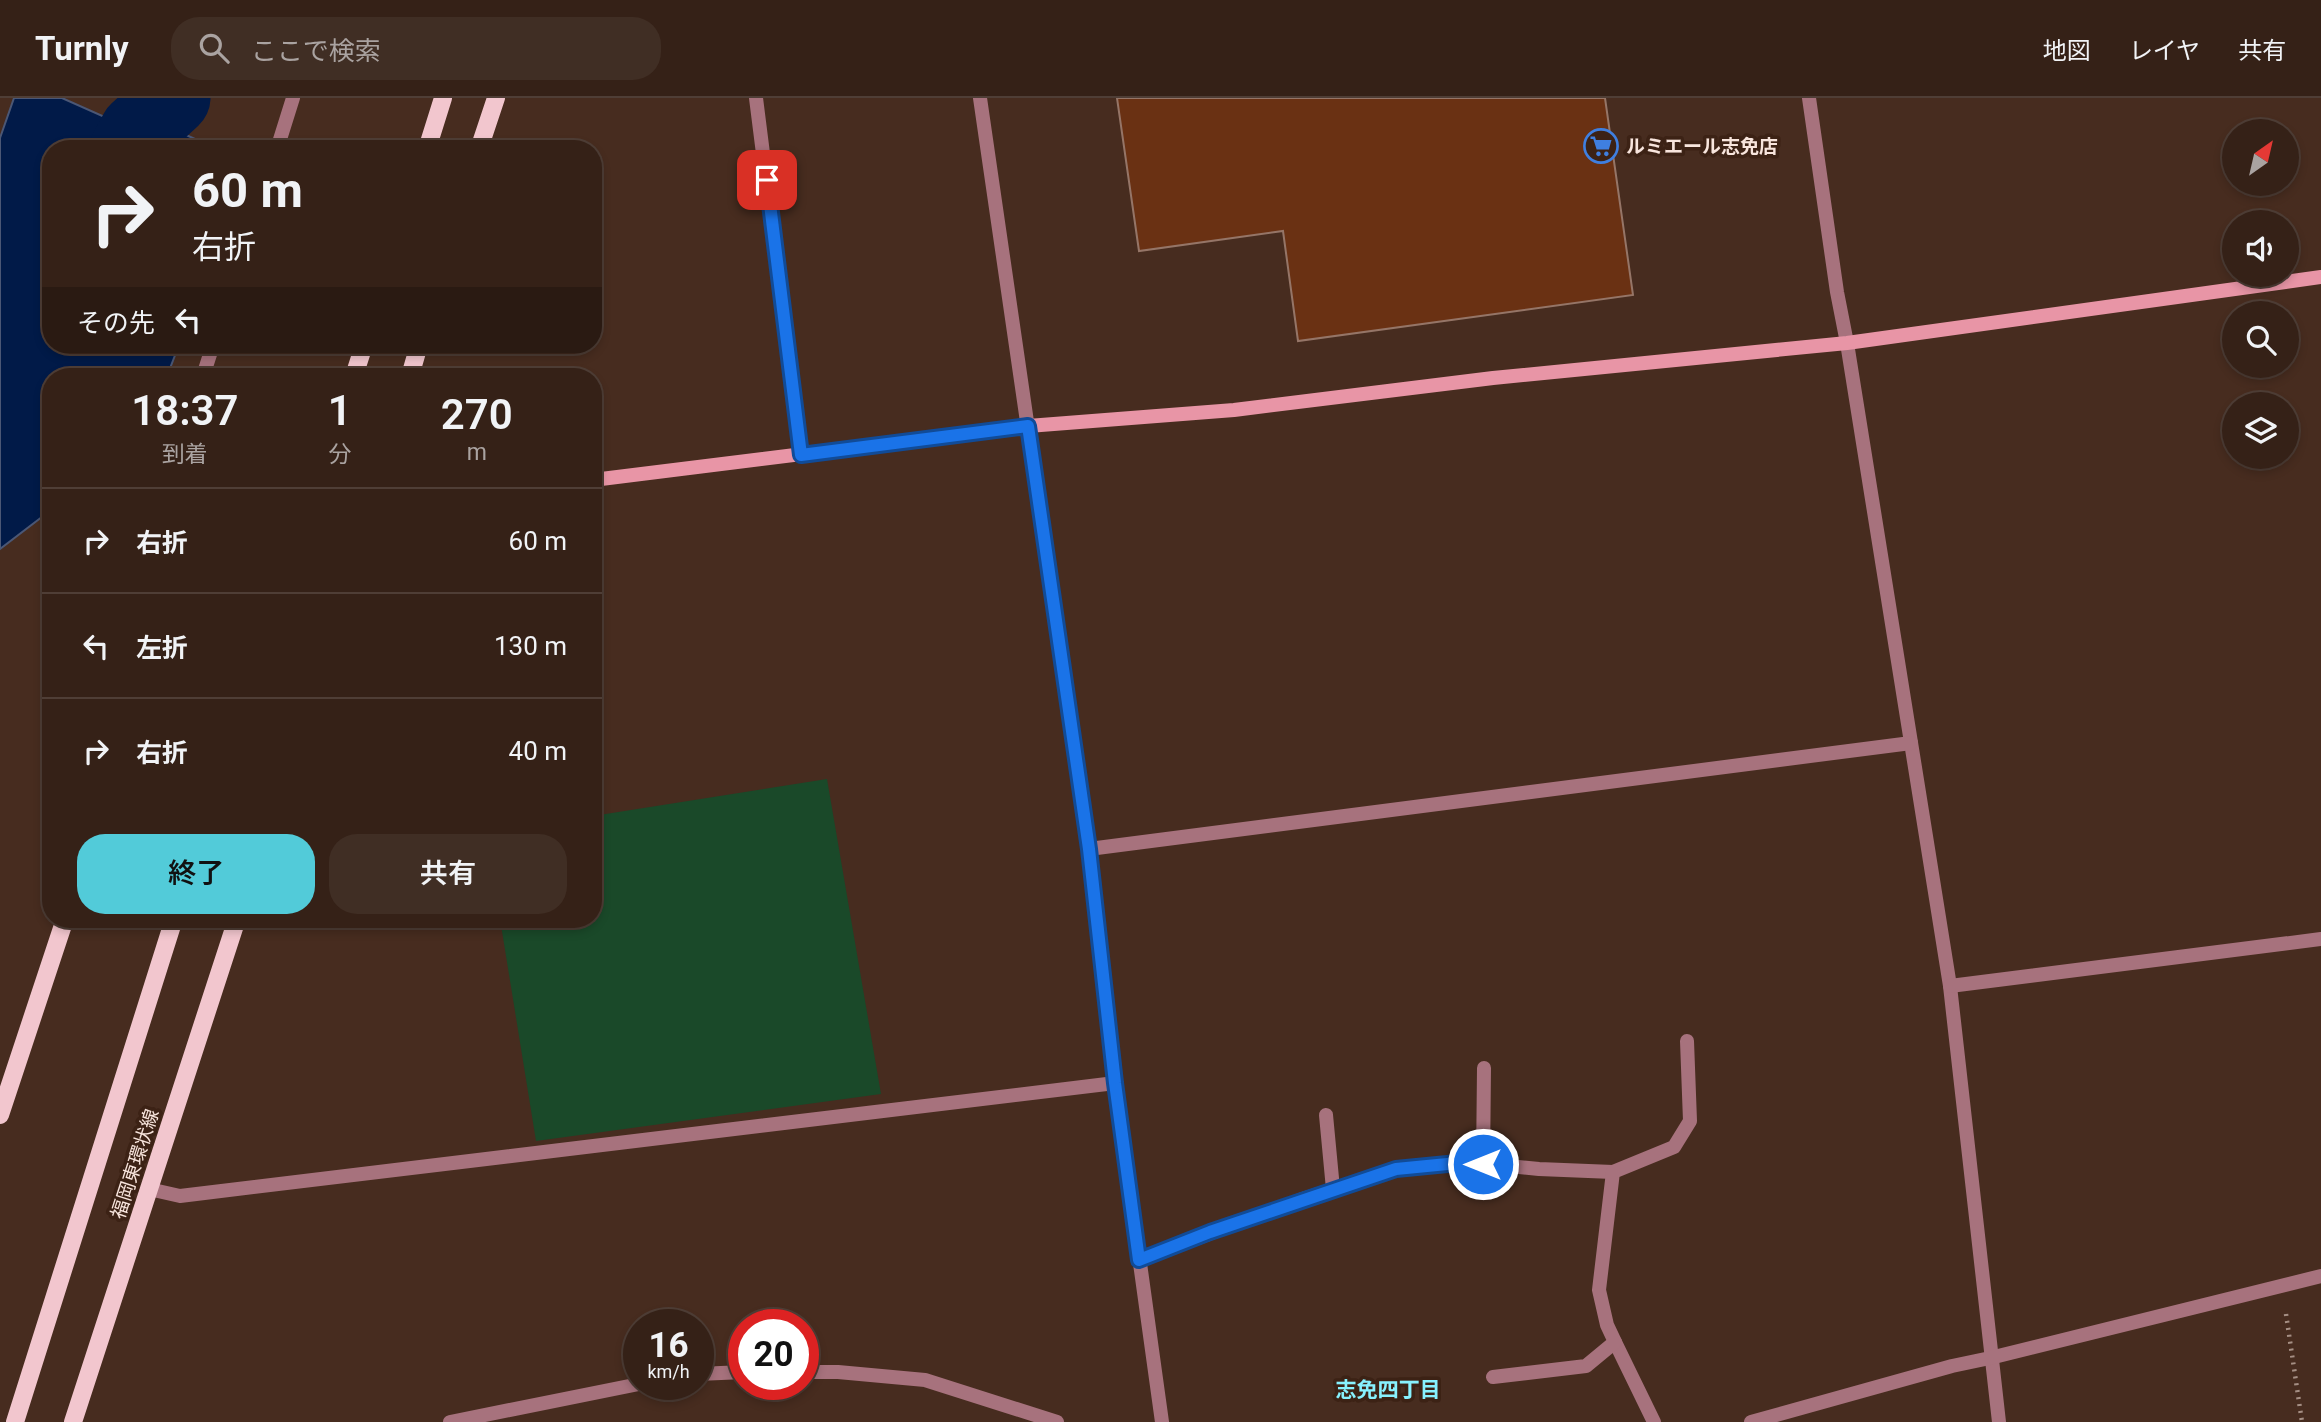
<!DOCTYPE html>
<html lang="ja">
<meta charset="utf-8">
<style>
:root{--surface:#352117;--page:#402e24;--text:#f1f3f6;--muted:#aaa3a1;--line:#4f3e36;--accent:#52cbd9}
body{margin:0;font-family:Roboto,"Noto Sans JP",sans-serif;background:var(--page);color:var(--text);height:100vh;display:flex;flex-direction:column;font-size:26px;white-space:nowrap}
*{box-sizing:border-box;margin:0}
p{font-size:23px;color:var(--muted)}
.icon{flex:none;width:38px;height:38px;fill:none;stroke:currentColor;stroke-width:2;stroke-linecap:round;stroke-linejoin:round}
.map{position:relative;flex:1;overflow:hidden}
.panel{position:absolute;left:42px;top:270px;width:560px;height:560px;display:flex;flex-direction:column;background:var(--surface);border-radius:28px;box-shadow:0 4px 10px #0003,0 0 0 2px var(--line)}
.panel>*{flex:none}
.guide{position:absolute;left:42px;top:42px;width:560px;height:214px;border-radius:28px;box-shadow:0 4px 10px #0003,0 0 0 2px var(--line);background:#352117;color:var(--text);overflow:hidden}
.needle{width:46px;rotate:34deg}
.controls{position:absolute;left:2222px;top:21px;display:grid;gap:14px}
.controls a{display:grid;place-items:center;width:77px;height:77px;border-radius:50%;background:var(--surface);box-shadow:0 4px 10px #0003,0 0 0 2px var(--line);font-size:35px}
.speed{position:absolute;left:623px;top:1211px;display:flex;gap:14px;font-size:35px;font-weight:700;text-align:center}
.speed>*{display:grid;place-content:center;width:91px;height:91px;border-radius:50%;background:var(--surface);box-shadow:0 4px 10px #0003,0 0 0 2px var(--line);line-height:1}
.speed small{font-size:18px;font-weight:400}
.speed .limit{border:10px solid #d22;background:#fff;color:#111}
.pin{position:absolute;display:grid;place-items:center;width:60px;height:60px;color:#fff;margin:-30px;border-radius:14px;box-shadow:0 4px 10px #0006}
.me{position:absolute;width:77px;margin:-38px;rotate:270deg;stroke-linejoin:round;filter:drop-shadow(0 0 5px #0008)}
.turn{display:flex;align-items:center;gap:24px;height:147px;padding:0 35px;font-size:32px}
.turn .icon{width:91px;height:91px;stroke-width:2.5}
.turn b{display:block;font-size:49px;line-height:60px}
.then{display:flex;align-items:center;height:66px;padding:0 35px;background:#0003;gap:14px;font-size:26px}
.eta{display:flex;justify-content:space-evenly;align-items:center;height:119px;text-align:center}
.eta b{font-size:42px;font-weight:600;line-height:49px}
.primary-button{display:flex;gap:14px;margin-top:auto;padding:14px 35px}
.primary-button a{flex:1;height:80px;border-radius:28px;background:var(--accent);color:#111;font-size:28px;font-weight:600;line-height:80px;text-align:center}
.primary-button a+a{background:var(--page);color:var(--text)}
ul{padding:0;list-style:none}
li{display:flex;align-items:center;gap:21px;height:105px;padding:0 35px;border-top:2px solid var(--line)}
li div{flex:1}
li b{display:block;font-size:26px}
li em{font-style:normal}
header{display:flex;align-items:center;gap:42px;box-sizing:border-box;height:98px;padding:0 35px;background:var(--surface);border-bottom:2px solid var(--line)}
header strong{font-size:33px}
nav{display:flex;gap:38px;margin-inline-start:auto;font-size:24px}
.search{width:490px;height:63px;background:var(--page);display:flex;align-items:center;gap:18px;box-sizing:border-box;padding:0 24px;border-radius:28px;color:var(--muted);font-size:26px}
.map>svg:first-child{display:block}
</style>
<header>
<strong>Turnly</strong>
<div class="search"><svg class="icon" aria-label="search" viewBox="0 0 24 24"><circle cx="10" cy="10" r="6"/><path d="M15 15l6 6"/></svg>ここで検索</div>
<nav><a>地図</a><a>レイヤ</a><a>共有</a></nav>
</header>
<div class="map">
<svg width="2321" height="1324" viewBox="0 0 2321 1324">
<rect width="100%" height="100%" fill="#472c1f"/>
<path fill="#1a4929" d="M827,681L881,996L536,1043L500,821H593V718Z"/>
<path fill="#011a48" stroke="#4b5775" stroke-width="2" d="M14,0H62L109,21L125,20L173,31L217,51H51V247H179L167,278H51V412L0,451V40Z"/>
<g fill="none" stroke-linecap="round" stroke-linejoin="round">
<path stroke="#011a48" stroke-width="75" d="M127,51L137,33L173,0"/>
</g>
<path fill="#6a3113" stroke="#957567" stroke-width="2" d="M1117,0H1605L1633,197L1298,243L1283,133L1139,153Z"/>
<g fill="none" stroke-linecap="round" stroke-linejoin="round">
<path stroke="#a58f84" stroke-width="4.5" stroke-dasharray="2 5" stroke-linecap="butt" d="M2286,1216L2302,1324"/>
<g stroke="#a7727d" stroke-width="14">
<path d="M1139,1162L1300,1102L1396,1071L1468,1064L1539,1071L1613,1074"/>
<path d="M1615,1244L1654,1324"/>
</g>
<g stroke="#a7727d" stroke-width="14">
<path d="M756,0L801,357"/>
<path d="M980,0L1089,751L1115,985L1162,1324"/>
<path d="M1809,0L1837,194L1847,245L1950,888L1999,1324"/>
<path d="M277,51L293,0"/>
<path d="M203,278L213,247"/>
<path d="M1089,751L1911,645"/>
<path d="M1950,888L2321,841"/>
<path d="M1326,1017L1333,1091"/>
<path d="M1483,1066L1484,970"/>
<path d="M149,1091L180,1098L1115,985"/>
<path d="M803,1274H838L925,1282L1057,1324"/>
<path d="M698,1276L744,1274"/>
<path d="M1493,1279L1586,1268L1615,1244L1607,1227L1599,1192L1613,1074L1674,1049L1690,1023L1687,943"/>
<path d="M450,1324L639,1286"/>
<path d="M1751,1324L1952,1268L1990,1260L2321,1178"/>
</g>
<path stroke="#e895a6" stroke-width="14" d="M593,382L1028,328L1234,312L1493,280L1847,245L2321,179"/>
<g stroke="#f2c6ce" stroke-width="18">
<path d="M427,51L443,0"/>
<path d="M479,51L496,0"/>
<path d="M354,278L364,247"/>
<path d="M410,278L419,247"/>
<path d="M0,1017L65,821"/>
<path d="M15,1324L174,821"/>
<path d="M73,1324L237,821"/>
</g>
</g>
<g fill="none" stroke-linecap="round" stroke-linejoin="round">
<g stroke="#114b97" stroke-width="18">
<path id="route" d="M767,82L801,357L1028,328L1089,751L1115,985L1139,1162L1210,1134L1396,1071L1468,1064L1483,1066"/>
</g>
<use href="#route" stroke="#1a73e8" stroke-width="12"/>
</g>
<defs>
<g id="supermarket-ring" transform="scale(1.75)"><circle r="9.5" fill="#3c2215" stroke="#3f7fe0" stroke-width="1.5"/><path d="M-6-5.5h2.5l.6 2H6L4.5 2H-2.5L-4.4-4H-6ZM-1.5 3.2a1.3 1.3 0 1 0 .1 0ZM3 3.2a1.3 1.3 0 1 0 .1 0Z" fill="#3f7fe0"/></g>
</defs>
<g fill-rule="evenodd">
<use href="#supermarket-ring" x="1601" y="48"/>
</g>
<g text-anchor="middle" dominant-baseline="central" stroke-width="7" stroke-linejoin="round" paint-order="stroke">
<g font-size="19" font-weight="bold" fill="#f8e5dd" stroke="#3c2215" text-anchor="start">
<text x="1626" y="48">ルミエール志免店</text>
</g>
<g font-size="19" fill="#f8e5dd" stroke="#3c2215">
<text transform="translate(135 1066) rotate(-72)">福岡東環状線</text>
</g>
<g font-size="21" font-weight="bold" fill="#87f1fe" stroke="#3c2215">
<text x="1388" y="1292">志免四丁目</text>
</g>
</g>
</svg>
<div class="controls">
<a><svg class="needle" viewBox="-14 -14 28 28"><path d="M0-13l5 13h-10z" fill="#e53935"/><path d="M0 13l5-13h-10z" fill="#aaa3a1"/></svg></a>
<a><svg class="icon" aria-label="sound" viewBox="0 0 24 24"><path d="M4 9h4l5-4v14l-5-4H4zM17 9q2 3 0 6"/></svg></a>
<a><svg class="icon" aria-label="search" viewBox="0 0 24 24"><circle cx="10" cy="10" r="6"/><path d="M15 15l6 6"/></svg></a>
<a><svg class="icon" aria-label="layers" viewBox="0 0 24 24"><path d="M12 4l9 5-9 5-9-5zM3 14l9 5 9-5"/></svg></a>
</div>
<div class="speed"><div>16<small>km/h</small></div><div class="limit">20</div></div>
<div class="pin" style="left:767px;top:82px;background:#d93025"><svg class="icon" aria-label="arrive" viewBox="0 0 24 24"><path d="M6 21V4h12l-3 4 3 4H6"/></svg></div>
<svg class="me" style="left:1483px;top:1066px" viewBox="-20 -20 40 40"><circle r="17" fill="#1a73e8" stroke="#fff" stroke-width="3"/><path d="M0-11L8 9 0 5-8 9z" fill="#fff"/></svg>
<div class="guide">
<div class="turn"><svg class="icon" aria-label="right" viewBox="0 0 24 24"><path d="M7 20v-9h11M14 6l5 5-5 5"/></svg><div><b>60 m</b>右折</div></div>
<div class="then">その先<svg class="icon" aria-label="left" viewBox="0 0 24 24"><path d="M17 20v-9H6M10 6l-5 5 5 5"/></svg></div>
</div>
<section class="panel">
<div class="eta">
<div><b>18:37</b><p>到着</p></div>
<div><b>1</b><p>分</p></div>
<div><b>270</b><p>m</p></div>
</div>
<ul>
<li><svg class="icon" aria-label="right" viewBox="0 0 24 24"><path d="M7 20v-9h11M14 6l5 5-5 5"/></svg><div><b>右折</b></div><em>60 m</em></li>
<li><svg class="icon" aria-label="left" viewBox="0 0 24 24"><path d="M17 20v-9H6M10 6l-5 5 5 5"/></svg><div><b>左折</b></div><em>130 m</em></li>
<li><svg class="icon" aria-label="right" viewBox="0 0 24 24"><path d="M7 20v-9h11M14 6l5 5-5 5"/></svg><div><b>右折</b></div><em>40 m</em></li>
</ul>
<div class="primary-button"><a>終了</a><a>共有</a></div>
</section>
</div>
